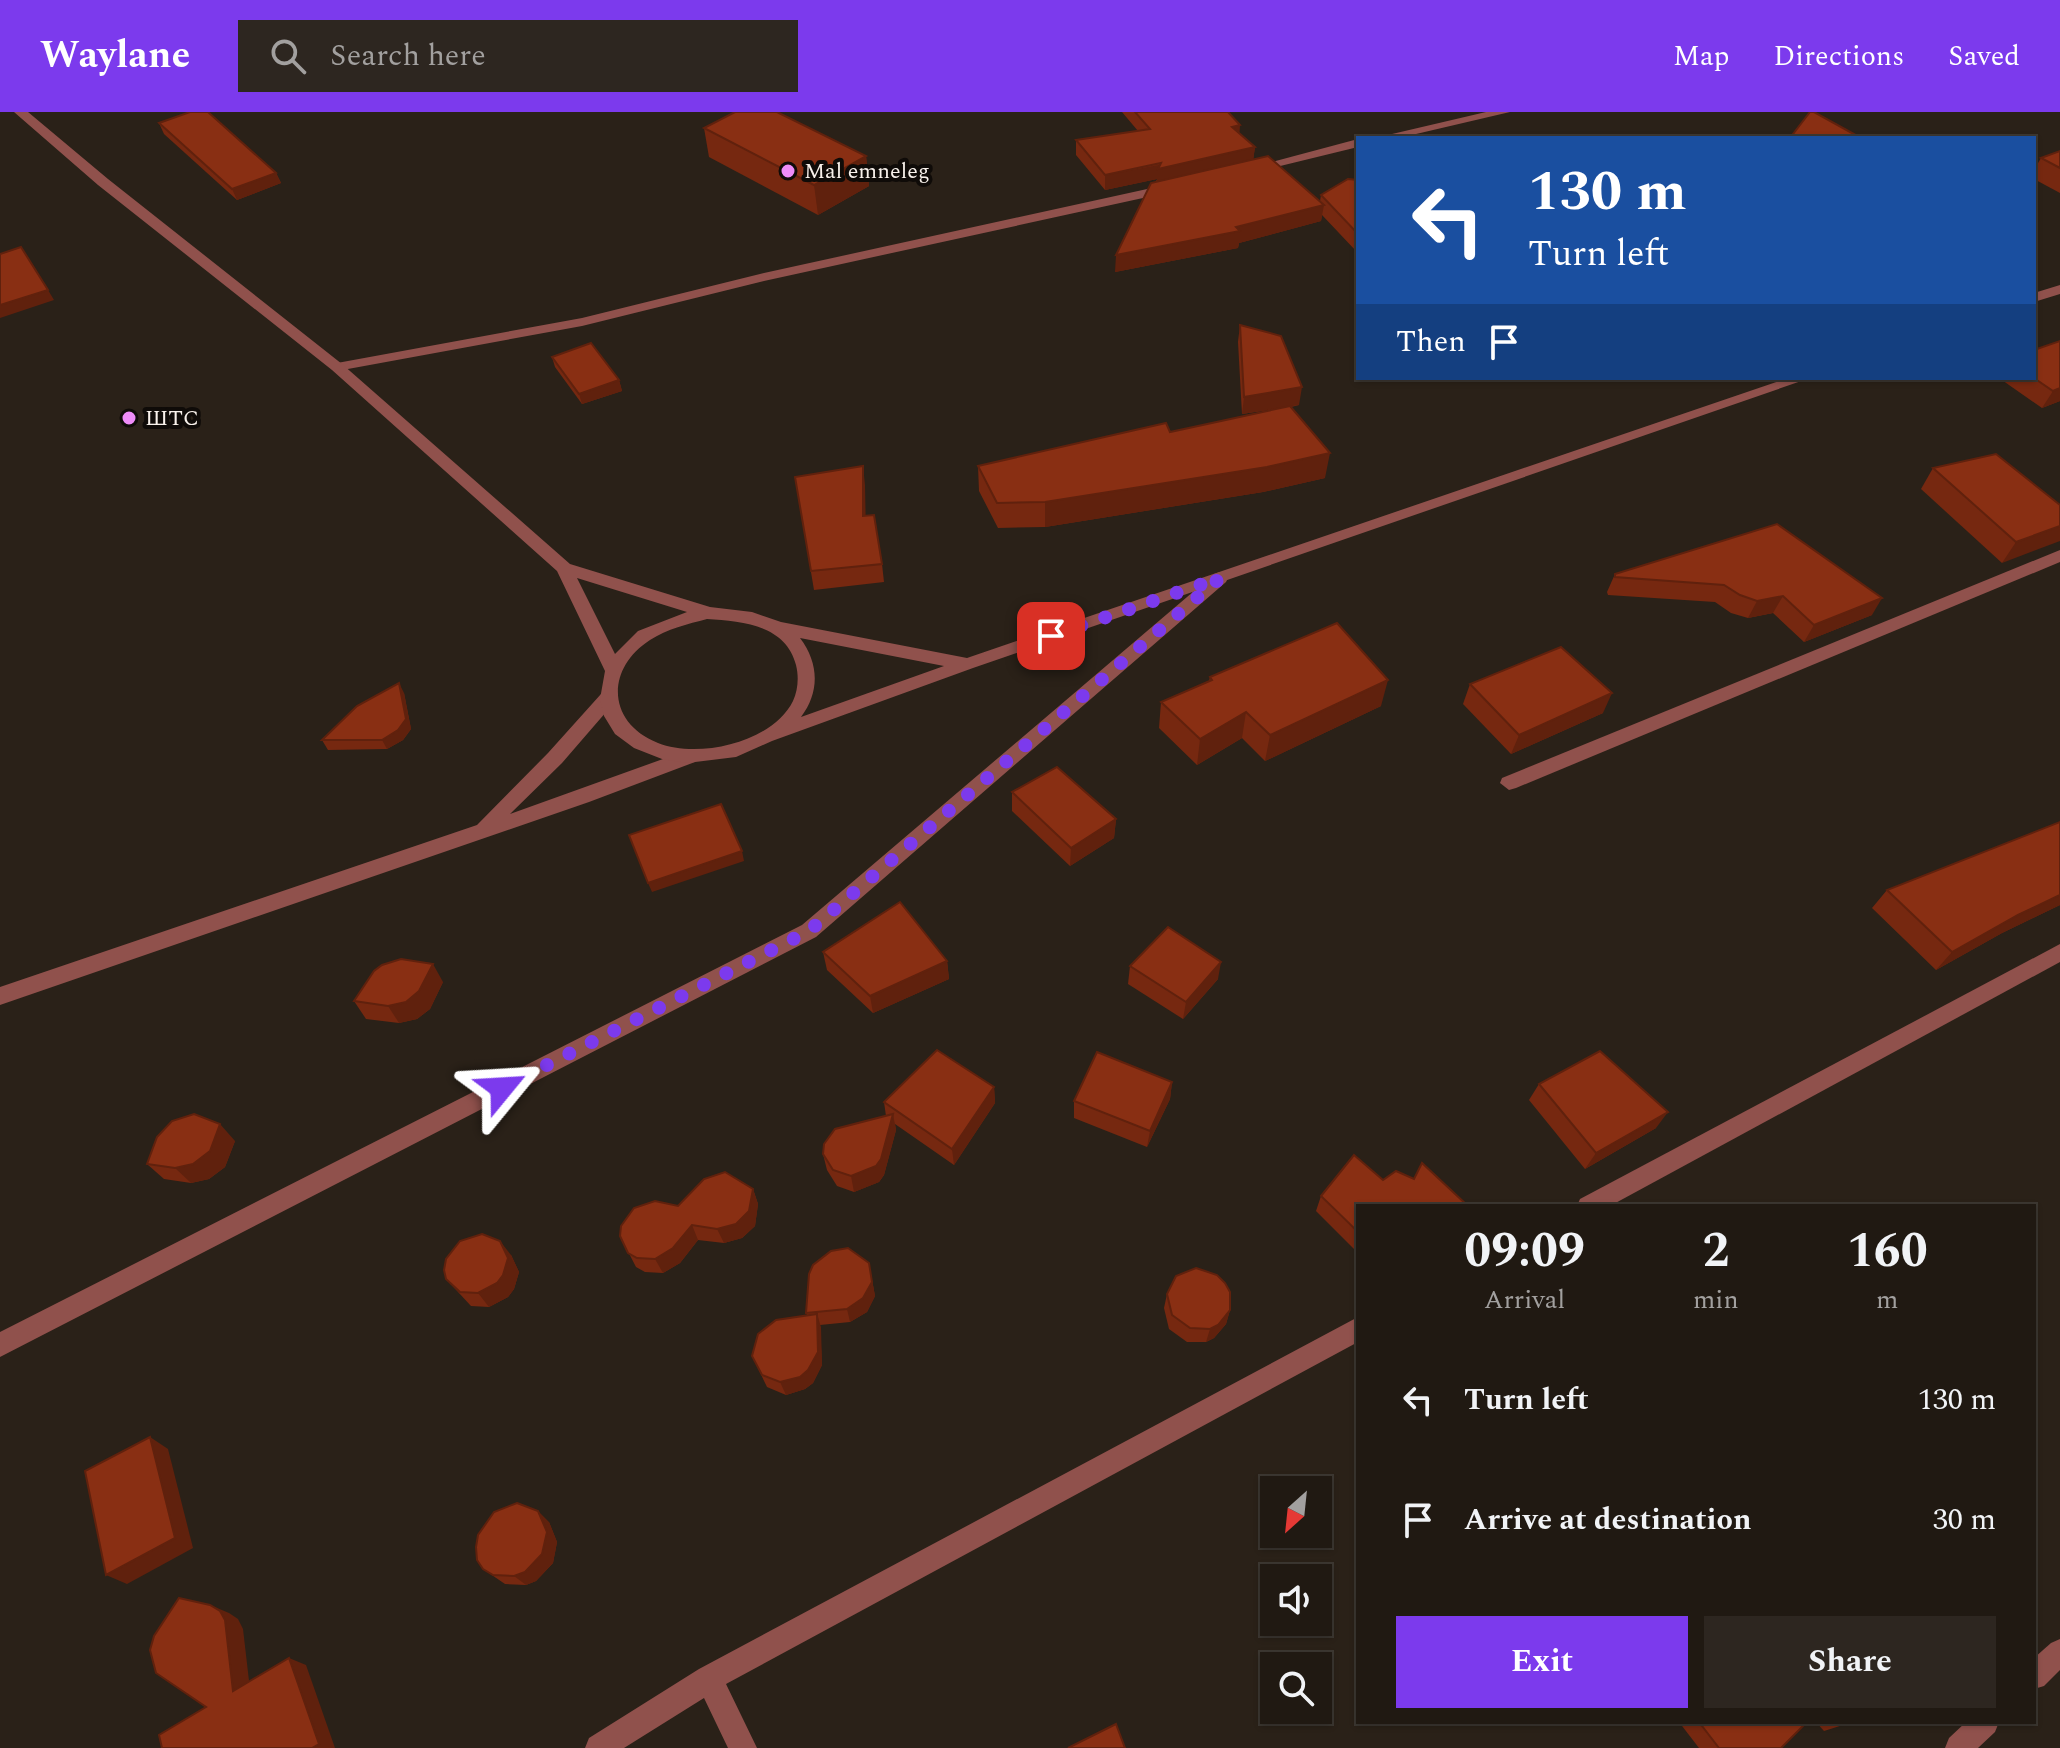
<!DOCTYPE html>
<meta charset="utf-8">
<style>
:root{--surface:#201912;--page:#2d2620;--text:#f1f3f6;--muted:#a2a09f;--line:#3d3832;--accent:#7c3aed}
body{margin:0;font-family:Spectral,serif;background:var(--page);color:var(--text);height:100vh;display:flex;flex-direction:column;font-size:30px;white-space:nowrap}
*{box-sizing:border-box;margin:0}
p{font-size:26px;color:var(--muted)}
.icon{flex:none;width:44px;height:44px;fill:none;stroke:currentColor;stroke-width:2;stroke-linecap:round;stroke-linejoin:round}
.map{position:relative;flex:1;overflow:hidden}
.side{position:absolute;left:1356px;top:1092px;width:680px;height:520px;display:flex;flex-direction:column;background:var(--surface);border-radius:0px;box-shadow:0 2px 6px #0004,0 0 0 2px var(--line)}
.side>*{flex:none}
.top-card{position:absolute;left:1356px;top:24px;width:680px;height:244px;border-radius:0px;box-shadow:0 2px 6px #0004,0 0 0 2px var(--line);background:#1a4fa0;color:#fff;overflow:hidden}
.needle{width:52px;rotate:207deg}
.controls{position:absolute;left:1260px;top:1364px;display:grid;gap:16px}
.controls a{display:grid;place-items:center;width:72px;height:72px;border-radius:0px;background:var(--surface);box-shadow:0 2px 6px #0004,0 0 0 2px var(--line);font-size:40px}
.pin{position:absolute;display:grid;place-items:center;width:68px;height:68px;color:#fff;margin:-34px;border-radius:16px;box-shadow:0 4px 12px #0006}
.me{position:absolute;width:88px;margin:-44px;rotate:63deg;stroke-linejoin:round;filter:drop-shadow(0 0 6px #0008)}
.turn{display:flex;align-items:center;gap:28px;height:168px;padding:0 40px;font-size:36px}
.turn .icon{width:104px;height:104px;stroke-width:2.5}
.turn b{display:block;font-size:56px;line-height:68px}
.then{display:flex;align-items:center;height:76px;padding:0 40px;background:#0003;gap:16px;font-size:30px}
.eta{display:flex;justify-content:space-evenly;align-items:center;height:136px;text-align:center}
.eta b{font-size:48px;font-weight:700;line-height:56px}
.action{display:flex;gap:16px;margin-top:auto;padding:16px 40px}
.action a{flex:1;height:92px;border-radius:0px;background:var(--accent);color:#fff;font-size:32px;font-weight:700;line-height:92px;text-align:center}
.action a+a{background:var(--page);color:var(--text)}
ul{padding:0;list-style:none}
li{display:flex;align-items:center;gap:24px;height:120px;padding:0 40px}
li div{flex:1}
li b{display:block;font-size:30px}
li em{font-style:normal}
header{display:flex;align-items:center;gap:48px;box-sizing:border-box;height:112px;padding:0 40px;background:var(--accent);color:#fff}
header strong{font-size:38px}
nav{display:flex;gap:44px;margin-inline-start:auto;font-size:28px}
.search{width:560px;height:72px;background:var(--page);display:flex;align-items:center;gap:20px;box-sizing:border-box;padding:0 28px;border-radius:0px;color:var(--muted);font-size:30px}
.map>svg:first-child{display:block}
</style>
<header>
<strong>Waylane</strong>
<div class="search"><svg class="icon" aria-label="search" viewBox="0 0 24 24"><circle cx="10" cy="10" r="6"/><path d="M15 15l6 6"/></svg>Search here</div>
<nav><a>Map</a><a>Directions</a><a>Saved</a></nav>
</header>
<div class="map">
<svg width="2060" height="1636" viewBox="0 0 2060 1636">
<rect width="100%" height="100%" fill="#2a2118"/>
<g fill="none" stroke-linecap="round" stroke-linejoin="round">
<g fill="#90514c" fill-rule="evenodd">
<path d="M1486,0H1510L1399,26H1375Z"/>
<path d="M1358,27V35L1252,61L1246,57Z"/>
<path d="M1170,72L1177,76L1175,79L764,169L582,214L337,259L330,255L337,251L582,206L764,161Z"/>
<path d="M2060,438V450L1516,676L1509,678L1500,671L1502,666Z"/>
<path d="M1220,460L1228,466L1226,470L816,825L0,1245V1220L802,813L1214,462Z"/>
<path d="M607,580L616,587L613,592L562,651L510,702L688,638L695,640L697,645L695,650L589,690L0,893V875L477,713L548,641L601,582Z"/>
<path d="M2060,832V850L1610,1094H1577L1580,1087Z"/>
<path d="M1358,1205V1230L726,1572L757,1636H728L704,1586L624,1636H585L589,1626L699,1557Z"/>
<path d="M2060,1527V1558L2044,1574L2034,1577V1546L2051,1531Z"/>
<path d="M1966,1610H1999L1995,1620L1978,1636H1945L1949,1626Z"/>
</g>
<g fill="#90514c" fill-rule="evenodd">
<path d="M14,0H28L108,67L342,252L570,452L710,495L752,500L781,510L967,546L1788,266H1810L973,556L772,629L736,645L687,651L662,647L634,636L615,622L604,604L600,587L605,559L557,459L332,258L98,73ZM577,466L687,500L638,519L615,542ZM707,507C742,509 786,513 796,553C799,565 798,578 793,589C772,631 698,647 658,631C607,611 605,557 650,528C667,517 688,512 707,507ZM800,526L944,554L801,605C820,580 819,551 800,526Z"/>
<path d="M2060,173V182L2034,190V181Z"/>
</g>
</g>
<g fill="#762810">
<path d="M1122,0H1228L1239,22L1255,35L1253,48L1320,89L1321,83L1358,68V139H1356L1322,103L1321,109L1239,131L1238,136L1115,160L1157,67L1105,78L1076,43V28L1138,19Z"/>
<path d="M159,11L276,61L281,71L237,88L164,22Z"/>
<path d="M704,16L866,44L869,74L818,103L709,45Z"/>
<path d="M2060,39V81L2034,67V58L2041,46Z"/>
<path d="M1240,213L1299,293L1291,295L1325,366L1263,380L1045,415L998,416L979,379L978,354L1170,320L1275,297L1242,302L1238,230Z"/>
<path d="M2060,229V289L2042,296L1999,266H2034Z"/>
<path d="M552,245L619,268L622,279L582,292L555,255Z"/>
<path d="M1933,356L2060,393L2002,451L1921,377Z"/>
<path d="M795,365L865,373V404L882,452L884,470L814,478Z"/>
<path d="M1777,412L1872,503L1804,530L1773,501L1748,506L1731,501L1715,490L1608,483L1607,480L1615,462Z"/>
<path d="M1210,565L1381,594L1265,649L1242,626L1197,653L1159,616L1161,590L1209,569Z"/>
<path d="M1470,572L1603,601L1511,642L1463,592Z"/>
<path d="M404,581L411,617L403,628L387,637L328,638L322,628Z"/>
<path d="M1012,680L1116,707L1114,726L1070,754L1012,699Z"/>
<path d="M2060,710V793L2002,821L1936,858L1872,796L1887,778Z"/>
<path d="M823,840L947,849L949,867L873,901L827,858Z"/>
<path d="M1130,854L1218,867L1183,907L1128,872Z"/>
<path d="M443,870L430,897L417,907L399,911L366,907L354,889Z"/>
<path d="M1172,970L1170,987L1147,1035L1074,1006V989Z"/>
<path d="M1539,972L1656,1016L1585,1057L1529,988Z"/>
<path d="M994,975L995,991L954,1053L895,1012L896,1018L884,1063L879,1070L854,1080L837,1074L827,1058L823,1042L886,1004L884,990Z"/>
<path d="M235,1029L225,1055L209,1067L191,1071L164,1067L147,1052Z"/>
<path d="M1414,1067L1468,1094H1358V1141L1316,1099L1321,1084L1383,1068Z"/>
<path d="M753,1077L758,1092L755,1114L742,1126L724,1131L698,1128L680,1151L663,1161L645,1160L636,1155L620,1124L678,1094Z"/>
<path d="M511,1143L519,1160L514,1177L508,1185L489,1195L471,1194L446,1167Z"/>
<path d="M869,1151L875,1184L867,1200L850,1210L820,1213L822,1253L813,1271L805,1277L786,1283L767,1275L752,1244L807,1203L806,1201Z"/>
<path d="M1167,1182L1230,1198L1226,1212L1214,1226L1206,1230H1187L1169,1217L1164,1196Z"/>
<path d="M549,1410L557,1430L553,1451L536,1469L526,1473L505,1472L483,1457Z"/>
<path d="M1679,1610H1807L1781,1636H1699Z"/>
<path d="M1816,1610H1847L1843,1613L1824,1619Z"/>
</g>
<g fill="#60210d">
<path d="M1240,13L1239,28L1232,15Z"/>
<path d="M1255,35L1253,50L1157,72V67L1105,78V63Z"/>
<path d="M866,44L869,74L818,103L814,73Z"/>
<path d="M276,61L281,71L237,88L232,77Z"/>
<path d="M1324,93L1321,109L1239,131L1238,136L1115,160L1116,143L1236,115Z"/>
<path d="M48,178L54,188L0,206V193Z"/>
<path d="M619,268L622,279L582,292L579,282Z"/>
<path d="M1302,275L1299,293L1242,302L1244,285Z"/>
<path d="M2060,276V289L2042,296L2053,279Z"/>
<path d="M1330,341L1325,366L1263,380L1045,415V390Z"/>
<path d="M863,354L865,373L866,422L863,404Z"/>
<path d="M2060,414V429L2002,451L2016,430Z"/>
<path d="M1783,484L1773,501L1748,506L1757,489Z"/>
<path d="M1882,486L1872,503L1804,530L1814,513Z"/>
<path d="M1388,568L1381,594L1265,649L1270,623Z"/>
<path d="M399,571L404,581L411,617L403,628L387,637L382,628Z"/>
<path d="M1612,581L1603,601L1511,642L1519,623Z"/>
<path d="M1246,600L1242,626L1197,653L1200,627Z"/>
<path d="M1116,707L1114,726L1070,754L1071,736Z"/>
<path d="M742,739L744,749L652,780L648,771Z"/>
<path d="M2060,783V793L2002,821L1936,858L1952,840L2018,803Z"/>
<path d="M947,849L949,867L873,901L870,884Z"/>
<path d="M1221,850L1218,867L1183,907L1186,890Z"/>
<path d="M433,852L443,870L430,897L417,907L399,911L388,894Z"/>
<path d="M1172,970L1170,987L1147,1035L1150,1019Z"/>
<path d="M994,975L995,991L954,1053L952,1037Z"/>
<path d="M1668,1000L1656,1016L1585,1057L1596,1041Z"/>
<path d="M893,1002L896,1018L884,1063L879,1070L854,1080L851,1064Z"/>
<path d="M220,1012L235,1029L225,1055L209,1067L191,1071L175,1056Z"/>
<path d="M753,1077L758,1092L755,1114L742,1126L724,1131L717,1117Z"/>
<path d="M692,1113L698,1128L680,1151L663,1161L655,1147Z"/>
<path d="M500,1129L511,1143L519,1160L514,1177L508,1185L489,1195L478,1181Z"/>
<path d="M869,1151L875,1184L867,1200L850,1210L847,1197Z"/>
<path d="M1230,1198L1226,1212L1214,1226L1206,1230L1210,1217Z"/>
<path d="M817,1202L821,1215L822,1253L813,1271L805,1277L786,1283L780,1270Z"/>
<path d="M150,1325L168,1337L193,1436L127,1472L106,1463Z"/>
<path d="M538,1399L549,1410L557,1430L553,1451L536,1469L526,1473L514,1464Z"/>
<path d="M210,1493L229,1501L238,1507L243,1517L251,1586L233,1579Z"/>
<path d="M289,1546L306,1553L335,1636H312Z"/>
</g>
<g fill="#892f13" stroke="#60210d" stroke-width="2">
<path d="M190,0H208L276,61L232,77L159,11Z"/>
<path d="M735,0H777L866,44L814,73L704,16Z"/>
<path d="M1135,0H1228L1240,13L1232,15L1255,35L1158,57L1161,51L1105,63L1076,28L1150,17Z"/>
<path d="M1810,0H1814L1861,26H1790Z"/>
<path d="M2060,39V56L2041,46Z"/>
<path d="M1268,44L1324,93L1236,115L1240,119L1116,143L1151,71Z"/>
<path d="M1348,67L1358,68V122L1321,83Z"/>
<path d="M21,135L48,178L0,193V142Z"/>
<path d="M1240,213L1281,224L1302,275L1244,285Z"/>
<path d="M2060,229V276L2053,279L2034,266V238Z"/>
<path d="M591,231L619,268L579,282L552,245Z"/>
<path d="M1290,294L1330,341L1267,355L1045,390L997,391L978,354L1166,311L1170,320Z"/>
<path d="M1996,342L2060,393V414L2016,430L1933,356Z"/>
<path d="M863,354V404L874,403L882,452L811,459L795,365Z"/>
<path d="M1777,412L1882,486L1814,513L1783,484L1757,489L1740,483L1724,473L1615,465V462Z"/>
<path d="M1337,511L1388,568L1270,623L1246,600L1200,627L1161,590L1212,568L1210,565Z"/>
<path d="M1561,535L1612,581L1519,623L1470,572Z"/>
<path d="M399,571L406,607L398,618L382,628H322L357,594Z"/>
<path d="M1057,655L1116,707L1071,736L1012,680Z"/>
<path d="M721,692L742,739L648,771L629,723Z"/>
<path d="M2060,710V783L2018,803L1952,840L1887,778Z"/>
<path d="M900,790L947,849L870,884L823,840Z"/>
<path d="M1168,815L1221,850L1186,890L1130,854Z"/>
<path d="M401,847L433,852L419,879L406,890L388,894L354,889L374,859L382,853Z"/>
<path d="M937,938L994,975L952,1037L884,990Z"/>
<path d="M1600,939L1668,1000L1596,1041L1539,972Z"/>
<path d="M1097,940L1172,970L1150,1019L1074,989Z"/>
<path d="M194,1002L220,1012L210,1039L193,1052L175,1056L147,1052L157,1025L172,1009Z"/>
<path d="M893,1002L881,1047L876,1054L851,1064L833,1058L823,1042L824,1032L835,1017Z"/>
<path d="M1354,1043L1383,1068L1396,1059L1414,1067L1422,1051L1468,1094H1358V1120L1321,1084Z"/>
<path d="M725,1060L753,1077L749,1099L736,1112L717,1117L692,1113L673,1136L655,1147L637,1146L628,1141L620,1124L621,1114L634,1096L655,1089L678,1094L704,1067Z"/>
<path d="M482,1122L500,1129L508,1146L503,1163L497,1171L478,1181L460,1180L446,1167L444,1158L446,1147L460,1129Z"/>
<path d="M848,1136L869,1151L872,1170L863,1186L847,1197L806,1201L809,1162L813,1153L831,1139Z"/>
<path d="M1196,1156L1217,1163L1225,1171L1230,1180V1198L1218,1213L1210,1217L1190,1216L1172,1203L1167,1182L1176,1164Z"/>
<path d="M817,1202L818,1240L808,1258L800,1265L780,1270L762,1263L752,1244L758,1222L776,1208Z"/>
<path d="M150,1325L175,1426L106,1463L85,1359Z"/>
<path d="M517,1391L538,1399L547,1420L542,1442L525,1460L514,1464L493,1463L483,1457L477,1448L476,1435L478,1423L494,1400Z"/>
<path d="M179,1486L210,1493L220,1499L225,1508L233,1579L289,1546L319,1632L312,1636H162L159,1623L206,1595L156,1561L150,1538L154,1524Z"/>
<path d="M1699,1610H1807L1781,1636H1719Z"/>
<path d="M1116,1612L1125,1636H1068Z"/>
</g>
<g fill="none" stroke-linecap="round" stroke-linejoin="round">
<path stroke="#7c3aed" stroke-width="14" stroke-dasharray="0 25.2" d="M502,976L809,819L1220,466L1051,524"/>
</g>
<g fill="#ee8cf8" stroke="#0f0b08" stroke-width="3">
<circle cx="788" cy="59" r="8"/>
<circle cx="129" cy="306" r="8"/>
</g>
<g text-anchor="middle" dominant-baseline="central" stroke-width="8" stroke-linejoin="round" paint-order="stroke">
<g font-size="22" fill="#f9f2ec" stroke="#0f0b08" text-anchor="start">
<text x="804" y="59">Mal emneleg</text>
<text x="145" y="306">ШТС</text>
</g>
</g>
</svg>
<div class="controls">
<a><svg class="needle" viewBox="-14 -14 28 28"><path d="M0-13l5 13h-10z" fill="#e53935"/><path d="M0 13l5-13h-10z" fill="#a2a09f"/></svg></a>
<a><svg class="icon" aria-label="sound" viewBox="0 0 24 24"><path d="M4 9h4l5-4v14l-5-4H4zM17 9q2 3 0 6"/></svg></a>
<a><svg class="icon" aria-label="search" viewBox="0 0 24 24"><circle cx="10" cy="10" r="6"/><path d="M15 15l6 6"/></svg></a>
</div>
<div class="pin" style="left:1051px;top:524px;background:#d93025"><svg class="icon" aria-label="arrive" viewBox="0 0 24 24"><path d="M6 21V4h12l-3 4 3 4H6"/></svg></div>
<svg class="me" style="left:502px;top:976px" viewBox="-20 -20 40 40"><path d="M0-17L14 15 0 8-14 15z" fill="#7c3aed" stroke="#fff" stroke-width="4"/></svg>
<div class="top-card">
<div class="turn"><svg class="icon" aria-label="left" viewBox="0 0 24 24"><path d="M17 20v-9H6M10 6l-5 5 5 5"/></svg><div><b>130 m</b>Turn left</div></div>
<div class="then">Then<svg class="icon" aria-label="arrive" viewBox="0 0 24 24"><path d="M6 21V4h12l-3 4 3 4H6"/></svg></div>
</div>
<section class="side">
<div class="eta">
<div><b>09:09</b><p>Arrival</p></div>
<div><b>2</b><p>min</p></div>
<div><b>160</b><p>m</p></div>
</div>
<ul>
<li><svg class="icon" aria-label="left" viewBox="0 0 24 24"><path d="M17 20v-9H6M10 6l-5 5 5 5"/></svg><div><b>Turn left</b></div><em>130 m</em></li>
<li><svg class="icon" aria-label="arrive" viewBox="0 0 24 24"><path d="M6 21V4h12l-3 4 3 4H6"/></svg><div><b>Arrive at destination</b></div><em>30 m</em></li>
</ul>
<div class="action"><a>Exit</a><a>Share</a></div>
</section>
</div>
